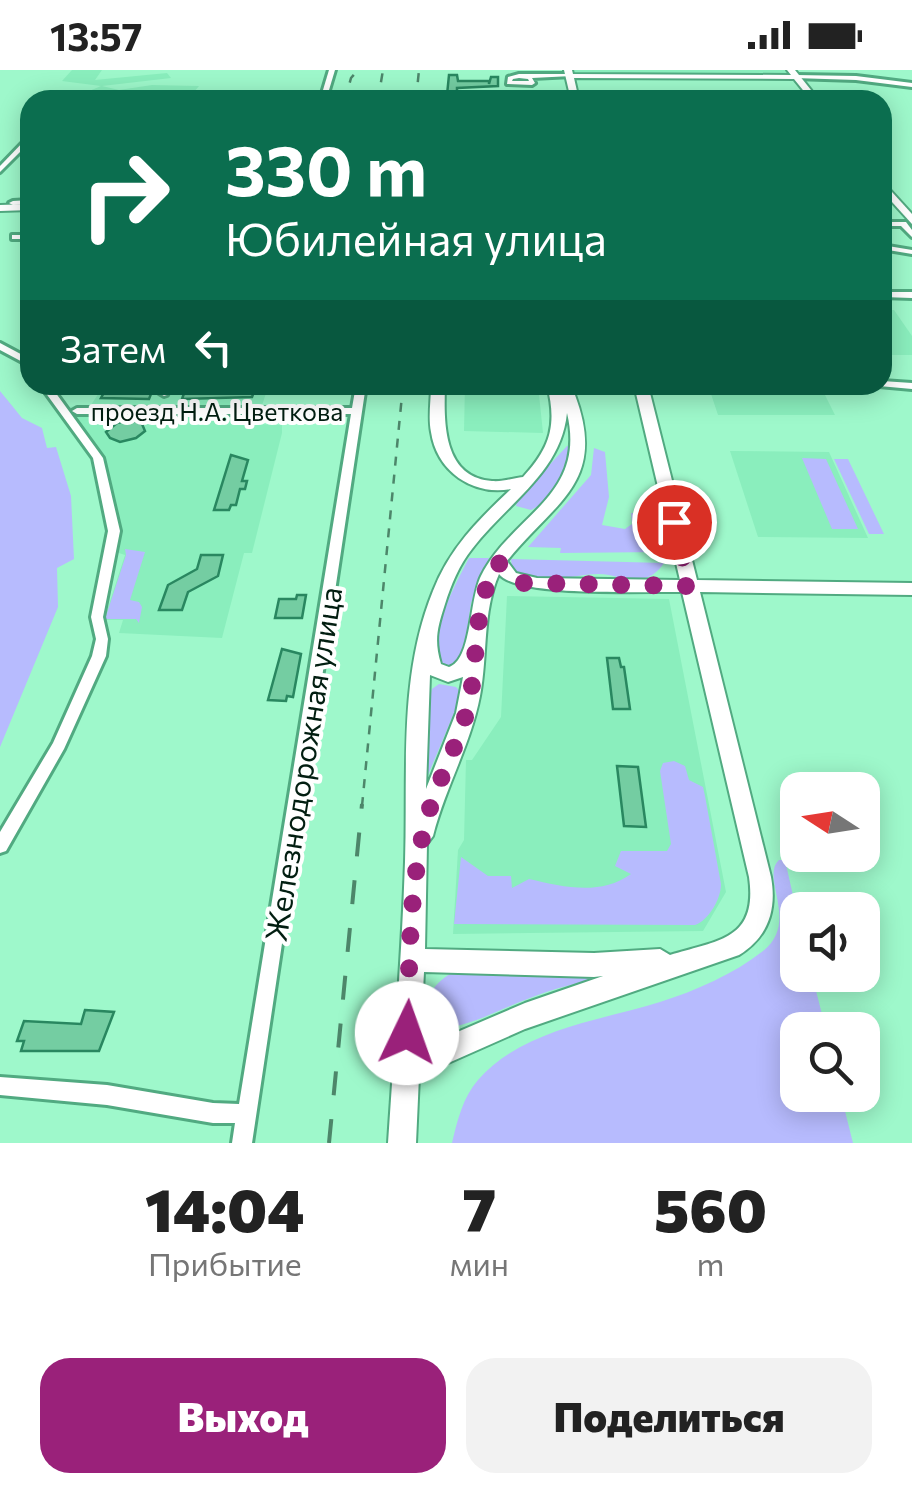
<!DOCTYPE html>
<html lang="ru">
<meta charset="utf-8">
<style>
:root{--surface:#fff;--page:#f2f2f2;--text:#222;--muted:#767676;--accent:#9a217a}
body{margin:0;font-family:Commissioner,sans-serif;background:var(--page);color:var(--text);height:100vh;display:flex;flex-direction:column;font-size:38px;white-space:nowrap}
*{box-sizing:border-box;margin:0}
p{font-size:32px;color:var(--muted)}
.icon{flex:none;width:55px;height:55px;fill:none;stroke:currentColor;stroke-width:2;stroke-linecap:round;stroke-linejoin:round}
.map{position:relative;height:1073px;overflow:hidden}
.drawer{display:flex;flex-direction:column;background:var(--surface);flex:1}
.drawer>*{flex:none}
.banner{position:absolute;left:20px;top:20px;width:872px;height:305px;border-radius:30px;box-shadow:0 5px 25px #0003;background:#0b6e4f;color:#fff;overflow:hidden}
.needle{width:65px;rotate:282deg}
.buttons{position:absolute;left:780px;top:702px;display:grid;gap:20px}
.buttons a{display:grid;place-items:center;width:100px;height:100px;border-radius:20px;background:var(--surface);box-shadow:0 5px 25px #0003;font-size:50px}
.pin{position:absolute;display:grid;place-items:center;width:85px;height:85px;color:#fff;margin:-42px;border:5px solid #fff;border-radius:50%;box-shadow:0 2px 10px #0007}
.me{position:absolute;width:110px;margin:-55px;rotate:3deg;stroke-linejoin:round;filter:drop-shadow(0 0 8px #0008)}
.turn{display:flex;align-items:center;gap:35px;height:210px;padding:0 40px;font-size:45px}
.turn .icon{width:130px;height:130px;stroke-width:2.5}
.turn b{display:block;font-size:70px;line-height:85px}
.then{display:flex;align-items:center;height:95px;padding:0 40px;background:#0003;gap:20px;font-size:38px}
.eta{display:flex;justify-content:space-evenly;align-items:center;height:170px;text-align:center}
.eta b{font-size:60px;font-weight:800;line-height:70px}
.primary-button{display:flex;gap:20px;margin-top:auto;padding:20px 40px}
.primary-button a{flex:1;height:115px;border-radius:30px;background:var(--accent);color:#fff;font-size:40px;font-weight:800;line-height:115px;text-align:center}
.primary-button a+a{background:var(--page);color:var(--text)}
.status{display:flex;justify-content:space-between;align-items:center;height:70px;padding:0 50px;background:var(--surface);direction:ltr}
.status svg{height:28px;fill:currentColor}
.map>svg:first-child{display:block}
</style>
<div class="status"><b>13:57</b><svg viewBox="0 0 49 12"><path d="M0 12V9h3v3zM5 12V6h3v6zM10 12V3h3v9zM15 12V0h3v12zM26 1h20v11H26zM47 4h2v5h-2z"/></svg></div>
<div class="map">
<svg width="912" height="1073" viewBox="0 0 912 1073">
<rect width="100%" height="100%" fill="#9ef8cb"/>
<g fill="#8aeebd">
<path d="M72,0H102L95,10L167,3L171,8L102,16L119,20L152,15L199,16L187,30H91L96,24L87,22L101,16L62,11Z"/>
<path d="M572,0H786L787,3L578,5Z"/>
<path d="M883,240H894L912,266V285H883Z"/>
<path d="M104,315L268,317L256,354L282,355V363L252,483H244L222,568L119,563L123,550H104L125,485L116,482L118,477L111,476L117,455L104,388L68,337L91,335Z"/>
<path d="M465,315H538L543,363L464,361Z"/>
<path d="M708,315H820L835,345H718Z"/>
<path d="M730,381L829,382L868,468L758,467Z"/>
<path d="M507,526L669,529L726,822L703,861L453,864L458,780L464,770L466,690H472L501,647Z"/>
</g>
<g fill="#b7bbfe">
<path d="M0,321L22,348L42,358L47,378L56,377L71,426L74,489L57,498L58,537L0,677Z"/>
<path d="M567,376L571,377C567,402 554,429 531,440L516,436L518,429Z"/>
<path d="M594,378L605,382L609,427L602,455L625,459L632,454L631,443L652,446L660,482L560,483L561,478L528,477L591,405Z"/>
<path d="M802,388L826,389L858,459H832Z"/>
<path d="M834,389H848L884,464H869Z"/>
<path d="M125,479L145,482L130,530L139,532L142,537L139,553L136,549H105L126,485Z"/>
<path d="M469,488H489L471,533L462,594L441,599C425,569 455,515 469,488Z"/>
<path d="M511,489L664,493C658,502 650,508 639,510C626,512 620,507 609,505C578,499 535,525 512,497Z"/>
<path d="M439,614L456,617L462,624L423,717L429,630L432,619Z"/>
<path d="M674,691L685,696L689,710L703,717L705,726L721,814C721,829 709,850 695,855L454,854L461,787L488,806H511L512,818L529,809C564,817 600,826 631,804L615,796L621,781H667L671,774L660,701L663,693Z"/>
<path d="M779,790H785L797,843L798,905H812L826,960H798V1025H841L853,1073H452C457,1051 463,1027 478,1010C523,959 599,951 660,932C695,921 734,904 763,881C800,852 760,808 779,790Z"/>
<path d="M459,900L615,904C585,911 554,918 525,930C501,939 476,953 451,957C408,965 422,913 459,900Z"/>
</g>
<g fill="#74cda2" stroke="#298760" stroke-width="2.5">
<path d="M449,5H457L458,11H489V14L491,7H498V16L457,18V25H447Z"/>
<path d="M186,318H219L255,319L252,327L182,329Z"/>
<path d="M106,319H153L149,329L101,328Z"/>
<path d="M132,350L142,354L145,361L136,368L120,372L110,368L106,362L117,353Z"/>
<path d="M231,385L248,390L242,411H247L245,419H240L236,435H231L229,440H214Z"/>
<path d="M201,485H223L218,506L188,522L182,540H159L168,515L197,499Z"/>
<path d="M297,525H306L302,548H275L279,529H296Z"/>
<path d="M282,579L301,584L293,627L287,626L286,631L268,630Z"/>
<path d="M607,588H619L621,597H624L630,639H613Z"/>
<path d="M617,696L638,697L646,757L624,756Z"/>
<path d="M85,940L114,942L99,981H21L24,971H17L24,951L81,954Z"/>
</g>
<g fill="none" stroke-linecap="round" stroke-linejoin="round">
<g stroke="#51aa81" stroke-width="6">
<g id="minor">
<path d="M329,0H335L326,30H320Z"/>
<path d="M519,4H569L572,6L532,8L535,13L532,15L507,14L508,7ZM519,8L528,9L529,11H512L513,9Z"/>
<path d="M796,5L856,6L912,13V17L856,10L794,8Z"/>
<path d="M30,67V72L0,102V96L27,68Z"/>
<path d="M30,130V134L13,135L9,133L13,131Z"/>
<path d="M882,152H906L912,160V167L901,156H882Z"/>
<rect x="12" y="165" width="18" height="4"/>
<path d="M882,175L912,180V184L882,179Z"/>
<path d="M882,222H912V228L882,227Z"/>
<path d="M0,273L30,289V296L0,280Z"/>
<path d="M882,311L912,313V319L879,316L882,315Z"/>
<path d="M40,315H50L103,388L120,461L103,547L108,569L106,586L64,679L6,781L0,783V762L53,673L92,586L96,569L91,547L108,461L93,388Z"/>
<path d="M162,315H172L167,325L164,326L159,323Z"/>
<path d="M356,315H366L252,1073H232L235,1053H213L107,1035L0,1025V1007L107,1015L213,1033L239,1034L351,344H77L72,341L77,338H352Z"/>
</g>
</g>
<g stroke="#51aa81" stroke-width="4">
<g id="major">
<path d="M564,0H572L573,4L791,5L787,0H795L819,30H811L794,9L574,8L579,30H571Z"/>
<path d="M882,111L912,144V154L882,121Z"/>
<path d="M30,134V140L0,141V135Z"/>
<path d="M431,315H445C444,351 442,407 492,411C503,412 513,408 523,407C551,377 557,354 547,315H561L563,323L568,321L575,325C608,413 554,432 507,491L516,503L537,508L680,510L634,315H648L697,510L912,513V525L700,522L771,807C777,840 768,867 739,885L525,959L419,1006L416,1073H388C394,979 402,886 405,792C408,701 398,607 433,521C449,479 479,449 511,419C473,426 437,402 431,362C428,347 431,331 431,315ZM567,343C587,427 512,444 481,506C469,530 472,590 449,597L441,594C434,570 437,559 445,534C451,515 459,495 472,479C506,434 561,403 567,343ZM499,504C516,528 649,521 682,522L749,807C758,870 718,870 670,885L660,879L594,883L425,879L427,774L433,766C445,718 471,674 480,626C488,585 482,543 499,504ZM430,605L448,612L463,607L456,643L426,719ZM424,902L594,907L603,906L525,933L420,978Z"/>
</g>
</g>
<use href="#minor" fill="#fff" fill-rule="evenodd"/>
<use href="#major" fill="#fff" fill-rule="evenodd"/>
<g stroke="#4d866a" stroke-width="2.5" stroke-dasharray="9 9" stroke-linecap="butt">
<path d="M345,30L351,8L358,0"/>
<path d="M378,30L383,0"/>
<path d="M416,30L419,0"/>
<path d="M362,736L403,315"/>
</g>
<path stroke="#4d866a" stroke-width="4" stroke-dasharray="24 24" stroke-linecap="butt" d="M329,1073L362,734"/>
</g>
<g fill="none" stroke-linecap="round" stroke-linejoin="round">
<path stroke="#9a217a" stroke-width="18" stroke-dasharray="0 32.4" d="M407,963C410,895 408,822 425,756C435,714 459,675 469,633C479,585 472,536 498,492L510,507L524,513L689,516L674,452"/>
</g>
<g text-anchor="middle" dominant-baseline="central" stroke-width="8" stroke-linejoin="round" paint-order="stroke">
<g font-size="25" fill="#021e11" stroke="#fff">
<text x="217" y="341">проезд Н.А. Цветкова</text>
</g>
<g font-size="30" fill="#021e11" stroke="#fff">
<text transform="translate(302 694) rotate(-81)">Железнодорожная улица</text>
</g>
</g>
</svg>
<div class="buttons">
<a><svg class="needle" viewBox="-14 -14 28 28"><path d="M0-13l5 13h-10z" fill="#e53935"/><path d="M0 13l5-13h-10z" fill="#767676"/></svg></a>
<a><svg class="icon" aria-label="sound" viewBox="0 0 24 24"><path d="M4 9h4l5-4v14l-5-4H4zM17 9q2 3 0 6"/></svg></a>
<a><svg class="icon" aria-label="search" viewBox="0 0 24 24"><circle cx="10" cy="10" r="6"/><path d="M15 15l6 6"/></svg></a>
</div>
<div class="pin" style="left:674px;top:452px;background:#d93025"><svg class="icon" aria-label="arrive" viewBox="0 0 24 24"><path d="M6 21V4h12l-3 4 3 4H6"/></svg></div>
<svg class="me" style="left:407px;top:963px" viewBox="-20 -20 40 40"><circle r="19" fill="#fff"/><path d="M0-13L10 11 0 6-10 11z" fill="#9a217a"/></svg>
<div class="banner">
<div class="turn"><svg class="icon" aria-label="right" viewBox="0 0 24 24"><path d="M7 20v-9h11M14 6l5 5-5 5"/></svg><div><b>330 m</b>Юбилейная улица</div></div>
<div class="then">Затем<svg class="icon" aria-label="left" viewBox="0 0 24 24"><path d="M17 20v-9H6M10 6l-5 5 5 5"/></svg></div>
</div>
</div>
<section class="drawer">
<div class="eta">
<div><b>14:04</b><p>Прибытие</p></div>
<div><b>7</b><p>мин</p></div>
<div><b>560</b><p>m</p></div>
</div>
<div class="primary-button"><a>Выход</a><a>Поделиться</a></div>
</section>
